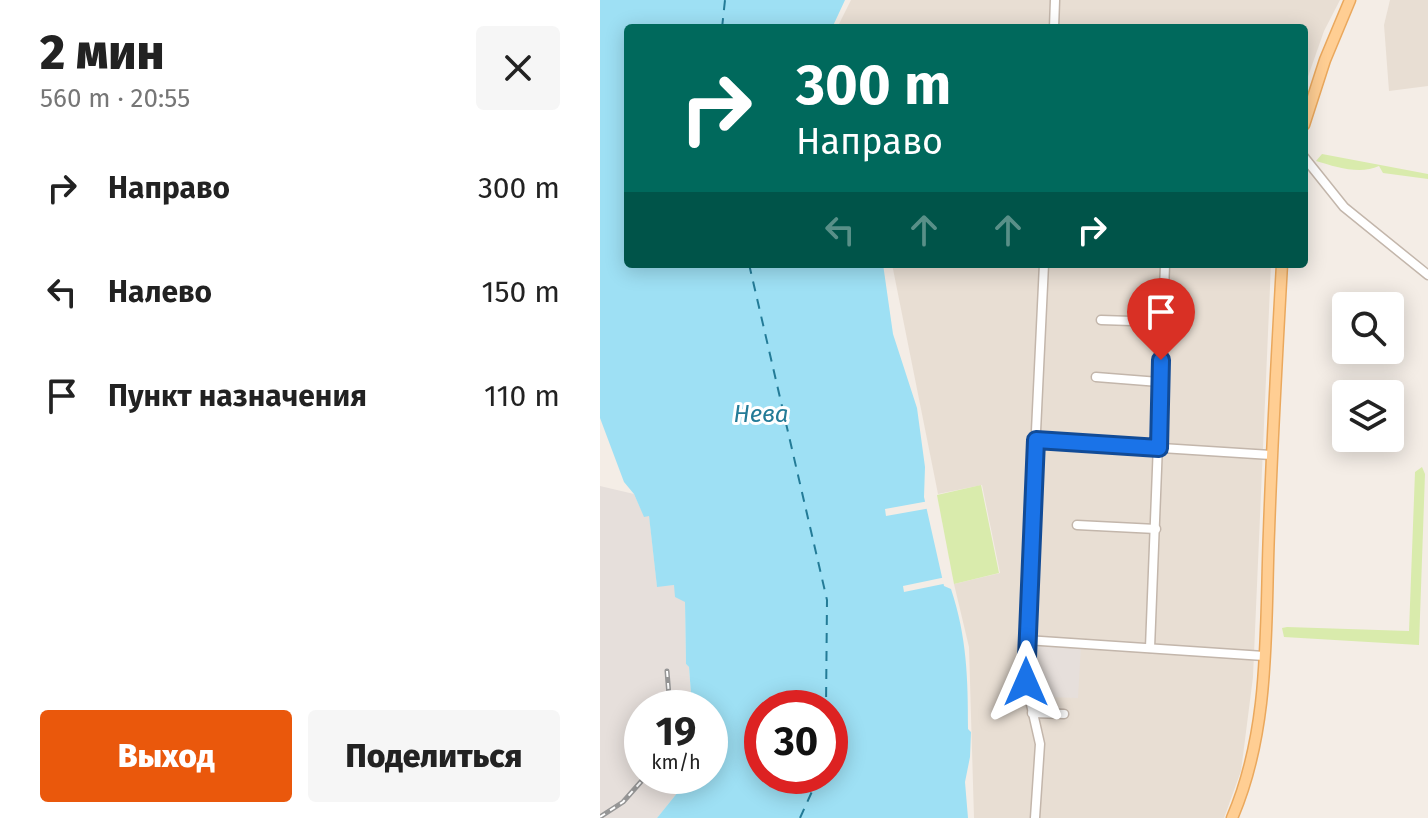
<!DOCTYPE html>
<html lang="ru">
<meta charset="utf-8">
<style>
:root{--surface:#fff;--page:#f6f6f6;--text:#222;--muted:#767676;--accent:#ea580c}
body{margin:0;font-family:"Fira Sans",sans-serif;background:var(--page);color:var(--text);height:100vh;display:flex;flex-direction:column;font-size:30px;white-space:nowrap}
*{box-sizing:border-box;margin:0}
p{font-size:26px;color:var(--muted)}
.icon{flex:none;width:44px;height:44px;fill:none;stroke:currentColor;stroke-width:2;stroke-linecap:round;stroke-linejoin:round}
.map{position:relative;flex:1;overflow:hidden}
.details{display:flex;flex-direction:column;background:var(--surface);width:600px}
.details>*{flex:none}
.banner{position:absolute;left:24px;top:24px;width:684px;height:244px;border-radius:8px;box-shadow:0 4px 20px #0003;background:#00695c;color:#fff;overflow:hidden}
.controls{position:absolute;left:732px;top:292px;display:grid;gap:16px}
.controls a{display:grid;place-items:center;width:72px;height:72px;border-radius:8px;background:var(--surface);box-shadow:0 4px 20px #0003;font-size:40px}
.speed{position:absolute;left:24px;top:690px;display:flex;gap:16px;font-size:40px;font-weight:700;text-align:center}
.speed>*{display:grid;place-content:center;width:104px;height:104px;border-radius:50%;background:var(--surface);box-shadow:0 4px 20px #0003;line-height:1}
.speed small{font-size:20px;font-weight:400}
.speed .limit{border:12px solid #d22;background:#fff;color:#111}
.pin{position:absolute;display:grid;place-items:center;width:68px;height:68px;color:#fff;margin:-82px -34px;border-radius:50% 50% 50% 0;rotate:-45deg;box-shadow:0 0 8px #0007}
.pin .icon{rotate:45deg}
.me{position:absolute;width:88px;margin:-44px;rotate:0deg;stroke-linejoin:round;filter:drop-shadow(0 0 6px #0008)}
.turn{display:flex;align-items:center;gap:28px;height:168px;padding:0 40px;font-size:36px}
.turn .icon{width:104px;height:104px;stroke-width:2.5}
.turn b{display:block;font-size:56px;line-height:68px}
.lanes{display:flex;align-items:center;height:76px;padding:0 40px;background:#0003;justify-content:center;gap:40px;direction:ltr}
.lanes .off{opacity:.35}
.round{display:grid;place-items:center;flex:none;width:84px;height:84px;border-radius:8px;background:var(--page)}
.summary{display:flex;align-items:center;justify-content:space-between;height:136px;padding:0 40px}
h1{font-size:48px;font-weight:800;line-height:60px}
.cta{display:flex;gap:16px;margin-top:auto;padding:16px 40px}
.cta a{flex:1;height:92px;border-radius:8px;background:var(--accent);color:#fff;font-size:32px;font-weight:800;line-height:92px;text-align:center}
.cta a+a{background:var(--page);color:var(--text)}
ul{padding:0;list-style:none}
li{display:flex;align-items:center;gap:24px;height:104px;padding:0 40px}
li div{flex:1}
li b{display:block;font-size:30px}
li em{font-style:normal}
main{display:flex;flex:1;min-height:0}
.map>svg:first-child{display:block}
</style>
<main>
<section class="details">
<div class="summary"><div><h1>2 мин</h1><p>560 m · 20:55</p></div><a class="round"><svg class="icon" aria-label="close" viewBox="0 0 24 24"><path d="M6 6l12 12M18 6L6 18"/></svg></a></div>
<ul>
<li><svg class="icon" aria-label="right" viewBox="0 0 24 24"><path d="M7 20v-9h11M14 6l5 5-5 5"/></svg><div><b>Направо</b></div><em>300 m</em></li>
<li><svg class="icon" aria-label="left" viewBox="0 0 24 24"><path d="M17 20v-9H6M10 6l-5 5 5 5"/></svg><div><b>Налево</b></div><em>150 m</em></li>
<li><svg class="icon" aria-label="arrive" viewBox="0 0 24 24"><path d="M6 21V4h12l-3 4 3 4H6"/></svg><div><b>Пункт назначения</b></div><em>110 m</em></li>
</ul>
<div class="cta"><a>Выход</a><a>Поделиться</a></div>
</section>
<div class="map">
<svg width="828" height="818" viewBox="0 0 828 818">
<rect width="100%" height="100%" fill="#f4ede6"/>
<g fill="#e8ded3">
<path d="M251,0H740L724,31L704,88V28H237Z"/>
<path d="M790,0H828V86L789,91L784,25Z"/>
<path d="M292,264H671L653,677L641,771L624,818H374L369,647L354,584L400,573L382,485L338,494Z"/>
</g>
<g fill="#e6dfdb">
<path d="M0,486L34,494L44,516L49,515L57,586L74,585L85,602L86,664L89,667L92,708H42V776H85L82,787L57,818H0Z"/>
<path d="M432,644L481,646L478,698L448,697L447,693H431L429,666Z"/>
</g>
<g fill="#d9ebac">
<path d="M722,154L828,174V179L783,173L779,166C760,175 736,167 716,161Z"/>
<path d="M822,467L825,474L819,645L684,637L682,628L687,627L809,631L815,472Z"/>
<path d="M381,485L399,573L354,584L337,495Z"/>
</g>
<path fill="#9ee0f4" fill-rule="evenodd" d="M0,0H245L232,28H28V264H283L293,334L317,408L325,467L324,497L344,586L351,589C367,637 368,679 368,729L371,732L370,757L365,782L368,818H57L82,787L85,776H110V708H92L89,667L86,664L85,602L75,597L74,585L57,587L49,516L44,517L34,494L24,482L0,418ZM162,708H230V776H162Z"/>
<g fill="#f4ede6">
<path d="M329,501L331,508L286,516L285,509Z"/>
<path d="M346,577L348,583L304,592L303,586Z"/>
</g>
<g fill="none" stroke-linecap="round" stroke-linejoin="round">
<g stroke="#237b97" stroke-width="2" stroke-dasharray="10 8" stroke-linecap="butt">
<path d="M122,28L125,0"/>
<path d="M149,264L227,600L226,708"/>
<path d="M200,818L219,776"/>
</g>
<g stroke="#c3b6ab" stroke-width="11">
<g id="minor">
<path d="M454,28L455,0"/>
<path d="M704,157L744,207L828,275"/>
<path d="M501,320L563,322"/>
<path d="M496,377L559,382"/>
<path d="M436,440L671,455"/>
<path d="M477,525L556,529"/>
<path d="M426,640L664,656"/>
<path d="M550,648L565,265"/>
<path d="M432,713L464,714"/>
<path d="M435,818L440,744L426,682V640L444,264"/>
</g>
</g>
<g stroke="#eaa85d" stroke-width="13">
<g id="major">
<path d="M704,125L725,60L750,0"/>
<path d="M632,818C671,728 665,626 669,531C672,442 677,353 682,264"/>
</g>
</g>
<use href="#minor" stroke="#fff" stroke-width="8"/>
<use href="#major" stroke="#ffce93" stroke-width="10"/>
<g stroke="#969696" stroke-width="5">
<g id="rail">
<path d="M67,671L70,708"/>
<path d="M0,817L23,802L46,776"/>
</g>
</g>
<use href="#rail" stroke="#fff" stroke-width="2" stroke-dasharray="6" stroke-linecap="butt"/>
</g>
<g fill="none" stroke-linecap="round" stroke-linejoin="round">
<g stroke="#114b97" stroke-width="20">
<path id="route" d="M426,682L436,440L559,448L561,360"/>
</g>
<use href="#route" stroke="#1a73e8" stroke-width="14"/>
</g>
<g text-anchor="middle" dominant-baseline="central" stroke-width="6" stroke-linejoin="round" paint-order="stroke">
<g font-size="24" font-style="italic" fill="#237b97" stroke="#fff">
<text x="161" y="414">Нева</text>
</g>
</g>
</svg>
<div class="controls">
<a><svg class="icon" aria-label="search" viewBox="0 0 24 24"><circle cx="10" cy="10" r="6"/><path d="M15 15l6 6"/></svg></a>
<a><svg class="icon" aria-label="layers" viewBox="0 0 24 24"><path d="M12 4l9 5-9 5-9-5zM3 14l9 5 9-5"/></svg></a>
</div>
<div class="speed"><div>19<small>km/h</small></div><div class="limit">30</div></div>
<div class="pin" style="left:561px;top:360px;background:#d93025"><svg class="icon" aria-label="arrive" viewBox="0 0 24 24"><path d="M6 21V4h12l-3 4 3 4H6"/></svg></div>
<svg class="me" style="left:426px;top:682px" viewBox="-20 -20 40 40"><path d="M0-17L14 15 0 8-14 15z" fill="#1a73e8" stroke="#fff" stroke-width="4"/></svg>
<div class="banner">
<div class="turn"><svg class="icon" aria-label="right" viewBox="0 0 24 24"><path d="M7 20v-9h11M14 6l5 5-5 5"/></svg><div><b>300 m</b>Направо</div></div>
<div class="lanes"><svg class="icon off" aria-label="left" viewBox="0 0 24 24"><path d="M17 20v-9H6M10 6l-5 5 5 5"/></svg><svg class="icon off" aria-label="ahead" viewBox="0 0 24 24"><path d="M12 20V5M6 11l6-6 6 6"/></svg><svg class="icon off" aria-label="ahead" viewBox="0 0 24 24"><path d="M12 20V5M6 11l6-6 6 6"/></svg><svg class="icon" aria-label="right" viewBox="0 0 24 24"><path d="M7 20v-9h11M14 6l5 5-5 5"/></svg></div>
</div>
</div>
</main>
